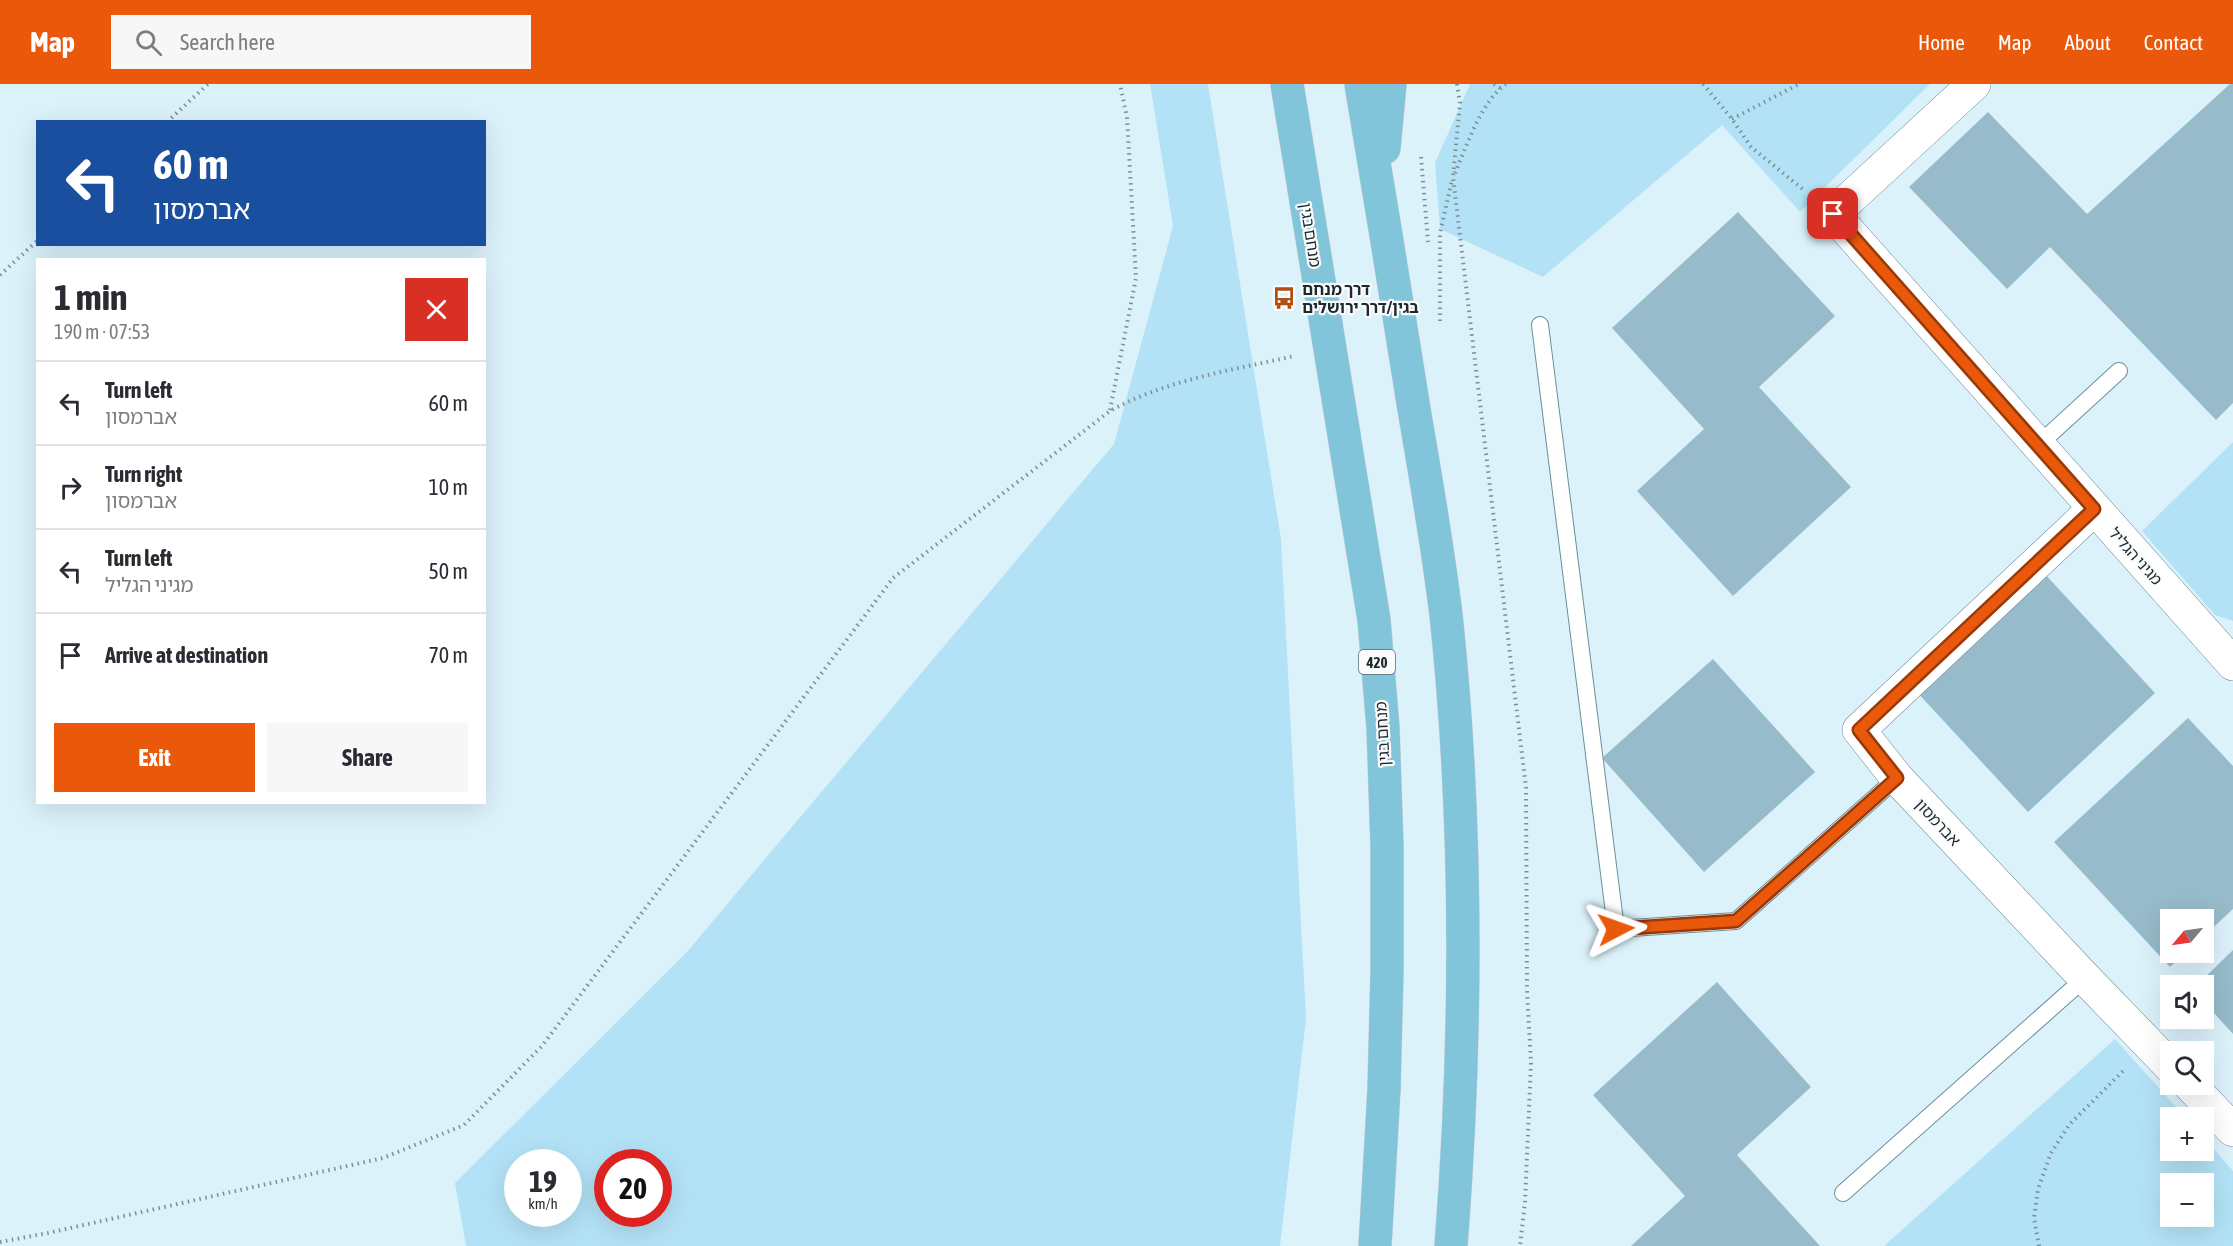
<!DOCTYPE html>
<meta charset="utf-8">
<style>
:root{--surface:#fff;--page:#f7f7f7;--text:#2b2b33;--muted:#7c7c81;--line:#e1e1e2;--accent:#ea580c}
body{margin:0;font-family:"Asap Condensed","Noto Sans Hebrew",sans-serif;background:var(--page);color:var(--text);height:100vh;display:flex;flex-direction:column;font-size:22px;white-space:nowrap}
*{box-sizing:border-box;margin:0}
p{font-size:20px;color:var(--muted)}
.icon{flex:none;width:33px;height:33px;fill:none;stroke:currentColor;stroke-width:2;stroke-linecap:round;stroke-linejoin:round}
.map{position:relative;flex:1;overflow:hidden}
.side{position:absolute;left:36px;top:174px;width:450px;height:546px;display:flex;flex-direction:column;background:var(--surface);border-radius:0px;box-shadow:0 6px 24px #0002}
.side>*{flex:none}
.top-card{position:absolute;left:36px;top:36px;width:450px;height:126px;border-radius:0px;box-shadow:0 6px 24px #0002;background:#1a4fa0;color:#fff;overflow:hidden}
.needle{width:39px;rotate:241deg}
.controls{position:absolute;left:2160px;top:825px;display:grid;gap:12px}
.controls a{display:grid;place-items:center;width:54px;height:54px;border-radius:0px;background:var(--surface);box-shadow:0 6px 24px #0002;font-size:30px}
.speed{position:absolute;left:504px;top:1065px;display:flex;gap:12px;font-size:30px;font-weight:700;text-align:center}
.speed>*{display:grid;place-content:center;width:78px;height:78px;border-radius:50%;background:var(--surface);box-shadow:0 6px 24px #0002;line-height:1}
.speed small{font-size:15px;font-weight:400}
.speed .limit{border:9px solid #d22;background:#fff;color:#111}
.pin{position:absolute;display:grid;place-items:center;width:51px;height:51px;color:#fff;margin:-26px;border-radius:12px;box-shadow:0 3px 9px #0006}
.me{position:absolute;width:66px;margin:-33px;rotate:86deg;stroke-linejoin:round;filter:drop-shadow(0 0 4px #0008)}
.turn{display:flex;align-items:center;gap:21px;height:126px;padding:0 18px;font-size:27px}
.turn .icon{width:78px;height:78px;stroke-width:2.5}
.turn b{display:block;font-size:42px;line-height:51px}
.round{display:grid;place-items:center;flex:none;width:63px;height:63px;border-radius:0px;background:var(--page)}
.summary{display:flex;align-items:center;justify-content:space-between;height:102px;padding:0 18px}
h1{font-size:36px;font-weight:700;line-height:45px}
.cta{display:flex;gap:12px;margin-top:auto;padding:12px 18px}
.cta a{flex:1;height:69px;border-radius:0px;background:var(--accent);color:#fff;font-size:24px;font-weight:700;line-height:69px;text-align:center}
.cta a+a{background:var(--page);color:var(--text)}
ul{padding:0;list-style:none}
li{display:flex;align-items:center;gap:18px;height:84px;padding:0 18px;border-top:2px solid var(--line)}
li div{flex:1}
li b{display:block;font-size:22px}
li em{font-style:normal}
header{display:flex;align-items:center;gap:36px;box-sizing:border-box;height:84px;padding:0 30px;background:var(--accent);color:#fff}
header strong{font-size:28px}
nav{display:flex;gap:33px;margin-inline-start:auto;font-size:21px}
.search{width:420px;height:54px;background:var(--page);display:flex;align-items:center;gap:15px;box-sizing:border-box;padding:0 21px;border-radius:0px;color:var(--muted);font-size:22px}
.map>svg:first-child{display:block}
</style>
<header>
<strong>Map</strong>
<div class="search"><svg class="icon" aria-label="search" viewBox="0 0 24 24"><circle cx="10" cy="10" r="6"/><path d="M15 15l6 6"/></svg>Search here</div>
<nav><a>Home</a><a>Map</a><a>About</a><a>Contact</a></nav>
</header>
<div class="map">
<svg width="2233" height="1162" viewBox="0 0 2233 1162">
<rect width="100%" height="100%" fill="#dcf2fb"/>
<g fill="#b3e2f6" fill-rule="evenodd">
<path d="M1150,0H1208L1281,455L1306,934L1280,1162H466L455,1099L686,869L1114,360L1173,142ZM518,1078H568V1130H518ZM608,1078H658V1130H608Z"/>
<path d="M1470,0H1930L1800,128L1722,41L1543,193L1440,145L1435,79Z"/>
<path d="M2233,358V537L2215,531L2142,447Z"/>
<path d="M2115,955L2185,1033L2170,1034V1066H2204V1054L2233,1087V1162H1884ZM2170,1100H2204V1132H2170Z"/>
</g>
<g fill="#97bbca">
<path d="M2230,0H2233V319L2216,336L2050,163L2007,205L1909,103L1988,28L2087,130Z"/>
<path d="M1738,128L1835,232L1759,303L1851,403L1733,512L1637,407L1704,345L1612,244Z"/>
<path d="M2043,488L2155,609L2028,728L1915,606Z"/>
<path d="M1713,575L1815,688L1704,788L1602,674Z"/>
<path d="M2188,634L2233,682V825L2204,852V836H2170V868H2186L2170,883L2054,758Z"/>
<path d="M2233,866V950L2204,918V902H2196Z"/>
<path d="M1717,898L1811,1003L1737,1071L1820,1162H1631L1685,1112L1593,1011Z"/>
</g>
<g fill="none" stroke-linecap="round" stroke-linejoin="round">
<g stroke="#6c8e9c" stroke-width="18">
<g id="service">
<path d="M1540,241L1616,845L1736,837L1897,694"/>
<path d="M2037,362L2119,287"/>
<path d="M1843,1109L2085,894"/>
</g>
</g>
<g stroke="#6c8e9c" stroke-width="34">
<g id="minor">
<path d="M1974,0L1833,130L2233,580"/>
<path d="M2094,425L1859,646L1897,694L2085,894L2170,982"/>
<path d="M2189,1000L2233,1046"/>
</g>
</g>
<g stroke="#d2d4d5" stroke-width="34">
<g id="primary">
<path d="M1287,0L1374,536L1383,644L1387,762V887L1384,1005L1375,1162"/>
<path d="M1361,0C1379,108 1397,217 1414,325C1426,396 1439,468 1447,540C1468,746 1467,956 1451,1162"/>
<path d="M1384,64L1390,0"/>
</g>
</g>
<g stroke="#7d8f96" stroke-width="4" stroke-dasharray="1.5 4.5" stroke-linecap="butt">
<path d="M1457,0L1460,19L1453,93L1526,704L1527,907L1531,979L1525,1118L1520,1162"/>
<path d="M1494,0L1500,4"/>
<path d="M1703,0L1732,35L1751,63L1805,107"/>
<path d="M1732,35L1799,0"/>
<path d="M167,38L208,0"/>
<path d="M1421,73L1428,158"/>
<path d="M1455,89C1466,63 1482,16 1506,0"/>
<path d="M0,191L38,156"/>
<path d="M1440,237V149L1452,96"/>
<path d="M1110,326L1136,194L1127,33L1120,0"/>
<path d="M0,1158L48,1149L383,1074L464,1041L542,962L893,494L1110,327C1166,296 1232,286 1294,272"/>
<path d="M2039,1162L2034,1134L2038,1105L2051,1069L2069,1041L2124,986"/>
</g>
<use href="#service" stroke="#fff" stroke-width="16"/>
<use href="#minor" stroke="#fff" stroke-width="33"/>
<use href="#primary" stroke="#82c5db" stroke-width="33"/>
</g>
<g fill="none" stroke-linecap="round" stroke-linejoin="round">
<g stroke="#983908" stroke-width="15">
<path id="route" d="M1616,845L1736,837L1897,694L1859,646L2094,425L1833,130"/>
</g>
<use href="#route" stroke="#ea580c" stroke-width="10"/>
</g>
<defs>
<g id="bus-bare" transform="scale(1.8)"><path d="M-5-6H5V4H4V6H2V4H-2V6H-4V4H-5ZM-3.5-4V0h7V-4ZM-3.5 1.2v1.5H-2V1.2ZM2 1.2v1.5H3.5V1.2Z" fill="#b14e16" stroke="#fbfbfb" stroke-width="2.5" paint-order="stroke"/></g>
</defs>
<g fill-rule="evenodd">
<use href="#bus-bare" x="1284" y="214"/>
</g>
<g text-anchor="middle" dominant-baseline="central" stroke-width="4.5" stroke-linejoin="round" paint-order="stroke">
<rect fill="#fbfbfb" stroke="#5f696c" stroke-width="1.5" x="1359" y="566" width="36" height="24" rx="4.5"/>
<g font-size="15" font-weight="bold" fill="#1c2a2f">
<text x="1377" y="578">420</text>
</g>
<g font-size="16" fill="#1c2a2f" stroke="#fbfbfb">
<text transform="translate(1311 151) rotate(81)">מנחם בגין</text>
<text transform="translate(2136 472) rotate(48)">מגיני הגליל</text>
<text transform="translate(1382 650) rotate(-93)">מנחם בגין</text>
<text transform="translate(1938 738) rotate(47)">אברמסון</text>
</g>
<g font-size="16" font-weight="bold" fill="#1c2a2f" stroke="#fbfbfb" text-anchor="start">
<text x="1302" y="205">דרך מנחם<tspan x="1302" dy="18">בגין/דרך ירושלים</tspan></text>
</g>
</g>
</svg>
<div class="controls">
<a><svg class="needle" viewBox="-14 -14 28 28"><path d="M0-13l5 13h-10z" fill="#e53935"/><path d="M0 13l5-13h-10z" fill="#7c7c81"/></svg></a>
<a><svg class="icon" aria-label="sound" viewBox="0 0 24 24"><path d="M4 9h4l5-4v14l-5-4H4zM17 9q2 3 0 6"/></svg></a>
<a><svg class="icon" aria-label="search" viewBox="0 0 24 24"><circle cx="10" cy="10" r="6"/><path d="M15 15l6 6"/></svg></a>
<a>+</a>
<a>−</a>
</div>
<div class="speed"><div>19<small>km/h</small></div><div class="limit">20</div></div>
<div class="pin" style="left:1833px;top:130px;background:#d93025"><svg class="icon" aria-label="arrive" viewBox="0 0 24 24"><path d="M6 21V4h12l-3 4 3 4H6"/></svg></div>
<svg class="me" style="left:1616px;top:845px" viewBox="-20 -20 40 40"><path d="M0-17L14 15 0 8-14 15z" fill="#ea580c" stroke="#fff" stroke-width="4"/></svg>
<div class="top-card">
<div class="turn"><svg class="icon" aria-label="left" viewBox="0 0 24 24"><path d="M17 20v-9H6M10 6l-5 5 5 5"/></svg><div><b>60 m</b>אברמסון</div></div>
</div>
<section class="side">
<div class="summary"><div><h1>1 min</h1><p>190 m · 07:53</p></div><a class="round" style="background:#d93025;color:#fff"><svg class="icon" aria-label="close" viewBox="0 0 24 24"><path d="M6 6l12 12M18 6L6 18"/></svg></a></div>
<ul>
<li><svg class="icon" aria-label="left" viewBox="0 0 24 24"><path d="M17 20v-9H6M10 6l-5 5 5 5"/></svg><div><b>Turn left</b><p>אברמסון</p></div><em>60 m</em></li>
<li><svg class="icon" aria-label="right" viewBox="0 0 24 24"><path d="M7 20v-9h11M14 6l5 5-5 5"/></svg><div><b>Turn right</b><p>אברמסון</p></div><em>10 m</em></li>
<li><svg class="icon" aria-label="left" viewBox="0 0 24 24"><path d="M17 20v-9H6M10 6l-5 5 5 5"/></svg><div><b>Turn left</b><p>מגיני הגליל</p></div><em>50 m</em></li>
<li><svg class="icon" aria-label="arrive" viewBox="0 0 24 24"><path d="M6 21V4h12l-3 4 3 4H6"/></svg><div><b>Arrive at destination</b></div><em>70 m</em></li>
</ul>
<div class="cta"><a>Exit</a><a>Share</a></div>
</section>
</div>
